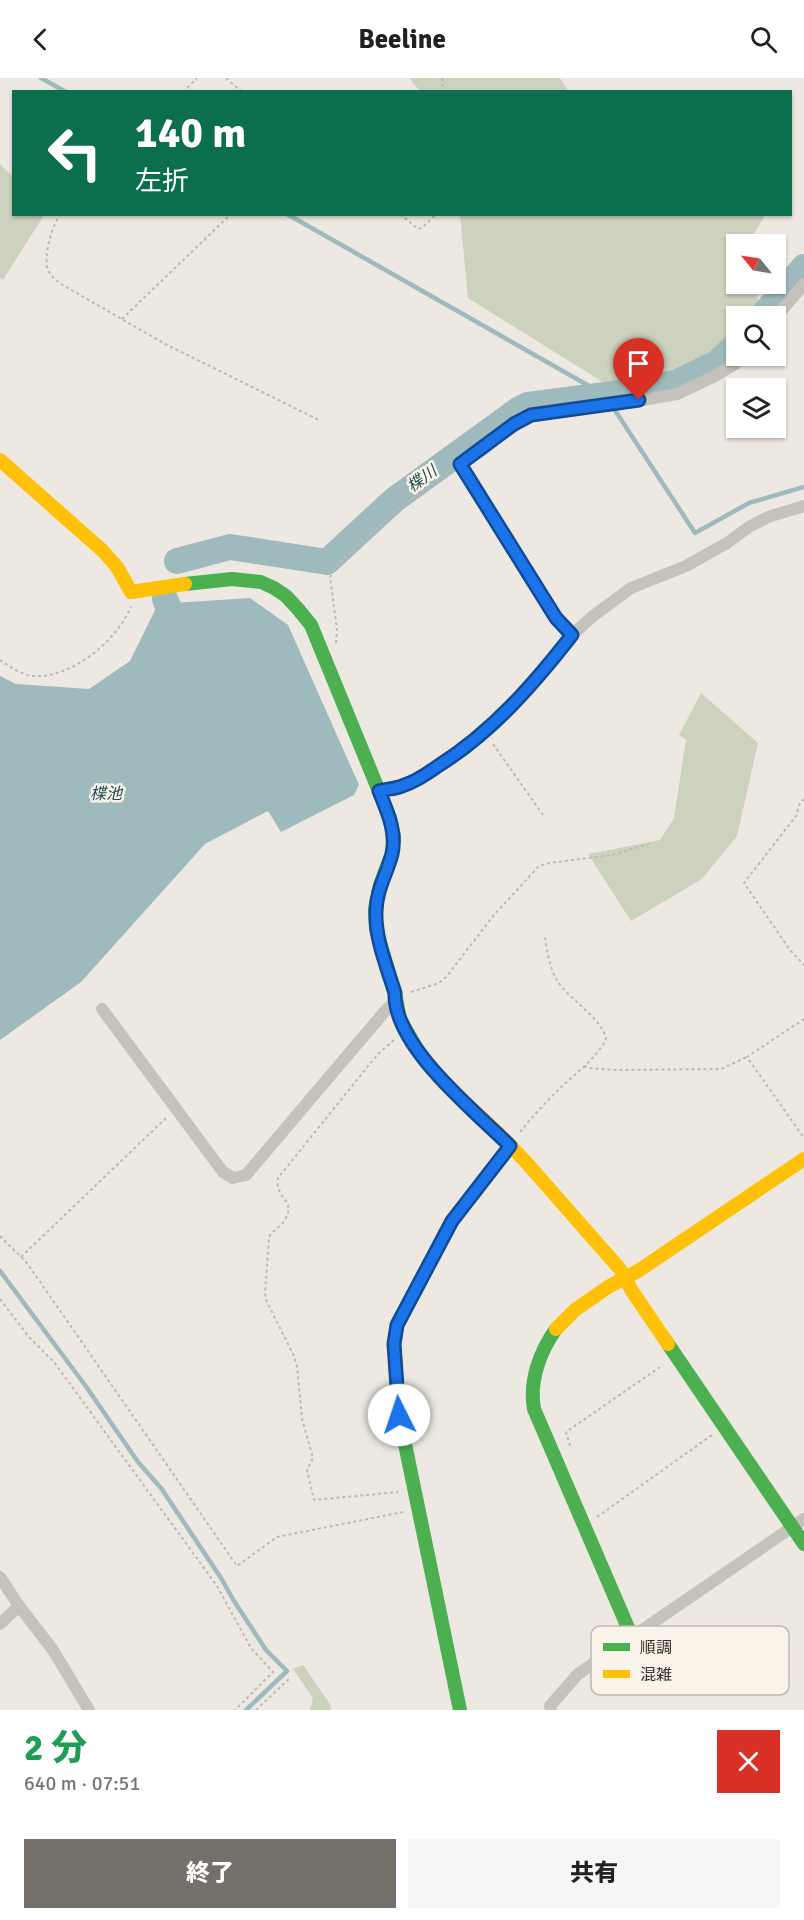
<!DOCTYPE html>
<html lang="ja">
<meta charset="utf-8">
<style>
:root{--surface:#fff;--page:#f6f6f6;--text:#202124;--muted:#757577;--accent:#76706a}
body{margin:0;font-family:Signika,"Noto Sans JP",sans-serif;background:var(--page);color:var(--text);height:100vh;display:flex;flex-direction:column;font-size:22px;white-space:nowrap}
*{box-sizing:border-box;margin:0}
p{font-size:20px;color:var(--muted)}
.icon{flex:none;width:33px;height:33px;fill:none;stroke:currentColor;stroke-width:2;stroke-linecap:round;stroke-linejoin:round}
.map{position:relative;height:1632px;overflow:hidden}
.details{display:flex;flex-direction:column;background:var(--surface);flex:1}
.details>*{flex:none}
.banner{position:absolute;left:12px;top:12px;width:780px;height:126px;border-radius:0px;box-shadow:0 2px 4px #0004;background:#0b6e4f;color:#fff;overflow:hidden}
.needle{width:39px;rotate:300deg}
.buttons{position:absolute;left:726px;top:156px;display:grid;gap:12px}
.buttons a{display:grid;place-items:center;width:60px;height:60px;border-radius:0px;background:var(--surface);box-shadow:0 2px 4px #0004;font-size:30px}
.pin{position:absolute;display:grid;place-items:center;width:51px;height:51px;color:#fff;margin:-62px -26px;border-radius:50% 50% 50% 0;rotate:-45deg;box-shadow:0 0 6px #0007}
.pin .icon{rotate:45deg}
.me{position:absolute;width:66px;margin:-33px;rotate:356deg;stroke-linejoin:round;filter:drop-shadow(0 0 4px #0008)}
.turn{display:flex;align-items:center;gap:21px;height:126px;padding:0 24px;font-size:27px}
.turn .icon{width:78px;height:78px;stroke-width:2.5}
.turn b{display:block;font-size:42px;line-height:51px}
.round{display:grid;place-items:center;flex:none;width:63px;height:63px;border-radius:0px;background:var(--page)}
.summary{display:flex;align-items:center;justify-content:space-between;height:102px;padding:0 24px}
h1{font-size:36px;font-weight:800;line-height:45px;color:#1e9e55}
.action{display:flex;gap:12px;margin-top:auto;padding:12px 24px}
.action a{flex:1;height:69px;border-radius:0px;background:var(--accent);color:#fff;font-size:24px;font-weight:800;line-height:69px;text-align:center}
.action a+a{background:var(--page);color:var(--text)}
header{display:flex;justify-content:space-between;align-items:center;height:78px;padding:0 24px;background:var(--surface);font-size:27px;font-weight:800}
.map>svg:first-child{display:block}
</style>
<header><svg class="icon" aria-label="back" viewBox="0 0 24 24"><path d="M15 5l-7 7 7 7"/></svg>Beeline<svg class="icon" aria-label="search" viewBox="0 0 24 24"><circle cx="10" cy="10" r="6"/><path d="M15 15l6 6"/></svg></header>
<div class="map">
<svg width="804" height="1632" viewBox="0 0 804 1632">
<rect width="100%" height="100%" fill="#ede9e2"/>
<g fill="#ccd2bd">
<path d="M409,0H560L568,13H420Z"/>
<path d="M0,86L13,99L14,136L44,137L3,202L0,200Z"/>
<path d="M460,137H765L748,166H736V206H755L760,233L755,238H736V258L719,276L678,292L606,306L468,220Z"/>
<path d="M701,615L758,665L737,758L702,801L631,843L588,776L660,762L674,740L686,662L679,657Z"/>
<path d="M303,1587L330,1626L331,1632H310L313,1620L293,1591Z"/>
</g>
<path fill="#9fbabc" d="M250,520L288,547L359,707L354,717L281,754L268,733L205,766L81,904L0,962V598L16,606L89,611L130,583L158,526Z"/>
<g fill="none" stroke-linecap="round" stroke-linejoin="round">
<g stroke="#9fbabc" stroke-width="4.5">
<path d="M41,0L66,14"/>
<path d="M287,136L605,317L695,455L749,425L804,409"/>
<path d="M0,1193L85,1307L138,1384L161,1410L221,1500L234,1523L266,1572L287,1593L246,1632"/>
</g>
<g stroke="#9fbabc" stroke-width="26">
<path d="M762,238L804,189"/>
<path d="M177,483L230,469L327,484L394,422L518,332L528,327L605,317L676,305L717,285L736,267"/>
<path d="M165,521L180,557"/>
</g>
<g stroke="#beb9b3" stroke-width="2" stroke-dasharray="3 3" stroke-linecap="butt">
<path d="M226,0L242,14"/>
<path d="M442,0L443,14"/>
<path d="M183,14L197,0"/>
<path d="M61,136C52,146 43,179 48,192C51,198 56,202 61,206L165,266L319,342"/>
<path d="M400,136L418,151L422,150L436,136"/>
<path d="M122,241L231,136"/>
<path d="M336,565L337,552L330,499L337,487L400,429L451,393"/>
<path d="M0,582C10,589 22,597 33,598C71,601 118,562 131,528"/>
<path d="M493,666L543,737"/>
<path d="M804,721L800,725L796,738L744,805L790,872L804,887"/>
<path d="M411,914L439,905L447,898L494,837L539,788L550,785L612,777L649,766"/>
<path d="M804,941L747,979L804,1060"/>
<path d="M394,962L377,977L278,1100C278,1103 277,1106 278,1109C281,1122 294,1124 286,1140C282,1148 274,1151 269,1159L265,1216L266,1222L293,1276L297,1288L302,1341L313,1380L307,1392L314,1422L398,1414"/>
<path d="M584,988L588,990L616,992L721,991L747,979"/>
<path d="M520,1054C533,1038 547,1023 561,1009C576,995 597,980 606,961C602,940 570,922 558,904C550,892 547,873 545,859"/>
<path d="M0,1158L27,1185L237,1488L277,1459L403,1434"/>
<path d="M21,1179L166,1040"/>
<path d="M0,1221L29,1259L54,1284L217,1508L251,1570L273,1594L235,1632"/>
<path d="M570,1368L566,1354L663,1287"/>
<path d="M597,1439L712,1357"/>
<path d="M256,1632L290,1600"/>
</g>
<g stroke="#c5c1bb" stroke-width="12">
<path d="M776,239L804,206"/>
<path d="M572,557L556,540L460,386L481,373L514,346L531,337L620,326L677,316L713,299L735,286L742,278"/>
<path d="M379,713L402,708L422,699L464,672L503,638L540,598L572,557L593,538L631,510L686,488L727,465L749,449L768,439L804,428"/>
<path d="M102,931L223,1094L233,1100L246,1097L386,932L394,925"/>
<path d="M0,1499L19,1528L53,1572L89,1632"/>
<path d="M0,1546L19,1528"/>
<path d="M551,1632L550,1628L578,1596L804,1441"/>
</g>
<g stroke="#4caf50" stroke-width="14">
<path d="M185,506L232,501L261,504L274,510L286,518L298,531L311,547L390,740L394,758L392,775L380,807L375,831L376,851L395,915L400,941L418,973"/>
<path d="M556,1251C540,1273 529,1303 534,1331L632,1559"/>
<path d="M668,1266L804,1466"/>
<path d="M460,1632L399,1337L394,1266L397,1247L452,1143L511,1068"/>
</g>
<g stroke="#ffc107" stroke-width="14">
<path d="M0,382L103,473L117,489L131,514L185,506"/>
<path d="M418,973L443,1004L500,1057L525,1083L620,1191L632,1213L668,1266"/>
<path d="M556,1251L575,1232L608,1209L638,1193L804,1081"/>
</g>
</g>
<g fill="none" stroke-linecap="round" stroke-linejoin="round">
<g stroke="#114b97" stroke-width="15">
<path id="route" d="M399,1337L394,1266L397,1247L452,1143L510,1068C475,1033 393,968 395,915C387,889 375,861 376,834C376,812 387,796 392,776C397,754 387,733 379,713C386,711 395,711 402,708C415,704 427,696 438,688C492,654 533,607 572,557L556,540L460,386L514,346L531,337L639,322"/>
</g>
<use href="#route" stroke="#1a73e8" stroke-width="10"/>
</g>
<g text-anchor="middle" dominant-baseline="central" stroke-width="5" stroke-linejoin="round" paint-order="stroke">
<g font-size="16" font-style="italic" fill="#214d55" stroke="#f9f3ea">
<text transform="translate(422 401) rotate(-36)">楪川</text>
<text x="106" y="716">楪池</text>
</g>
</g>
<rect x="591" y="1548" width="198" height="69" rx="9" fill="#f9f3ea" stroke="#beb8b0" stroke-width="1.5"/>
<rect x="603" y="1565" width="27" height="8" fill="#4caf50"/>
<rect x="603" y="1592" width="27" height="8" fill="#ffc107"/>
<g font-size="16" fill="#362f29">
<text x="640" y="1575">順調</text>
<text x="640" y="1602">混雑</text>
</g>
</svg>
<div class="buttons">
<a><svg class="needle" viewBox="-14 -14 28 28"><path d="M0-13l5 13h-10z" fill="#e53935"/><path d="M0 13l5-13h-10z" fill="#757577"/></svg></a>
<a><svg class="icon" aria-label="search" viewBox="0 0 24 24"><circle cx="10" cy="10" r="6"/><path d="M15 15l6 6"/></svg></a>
<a><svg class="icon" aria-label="layers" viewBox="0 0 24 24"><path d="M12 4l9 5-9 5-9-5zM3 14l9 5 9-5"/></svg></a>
</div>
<div class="pin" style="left:639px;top:322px;background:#d93025"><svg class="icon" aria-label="arrive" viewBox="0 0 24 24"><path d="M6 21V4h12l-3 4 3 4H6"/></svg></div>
<svg class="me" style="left:399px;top:1337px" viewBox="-20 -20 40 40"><circle r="19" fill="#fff"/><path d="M0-13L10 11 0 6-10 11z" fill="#1a73e8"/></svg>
<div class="banner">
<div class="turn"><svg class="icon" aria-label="left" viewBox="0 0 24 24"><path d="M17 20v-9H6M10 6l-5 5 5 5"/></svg><div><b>140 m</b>左折</div></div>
</div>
</div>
<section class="details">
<div class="summary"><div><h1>2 分</h1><p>640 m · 07:51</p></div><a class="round" style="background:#d93025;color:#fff"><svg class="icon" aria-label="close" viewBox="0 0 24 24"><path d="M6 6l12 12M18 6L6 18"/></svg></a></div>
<div class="action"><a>終了</a><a>共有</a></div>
</section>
